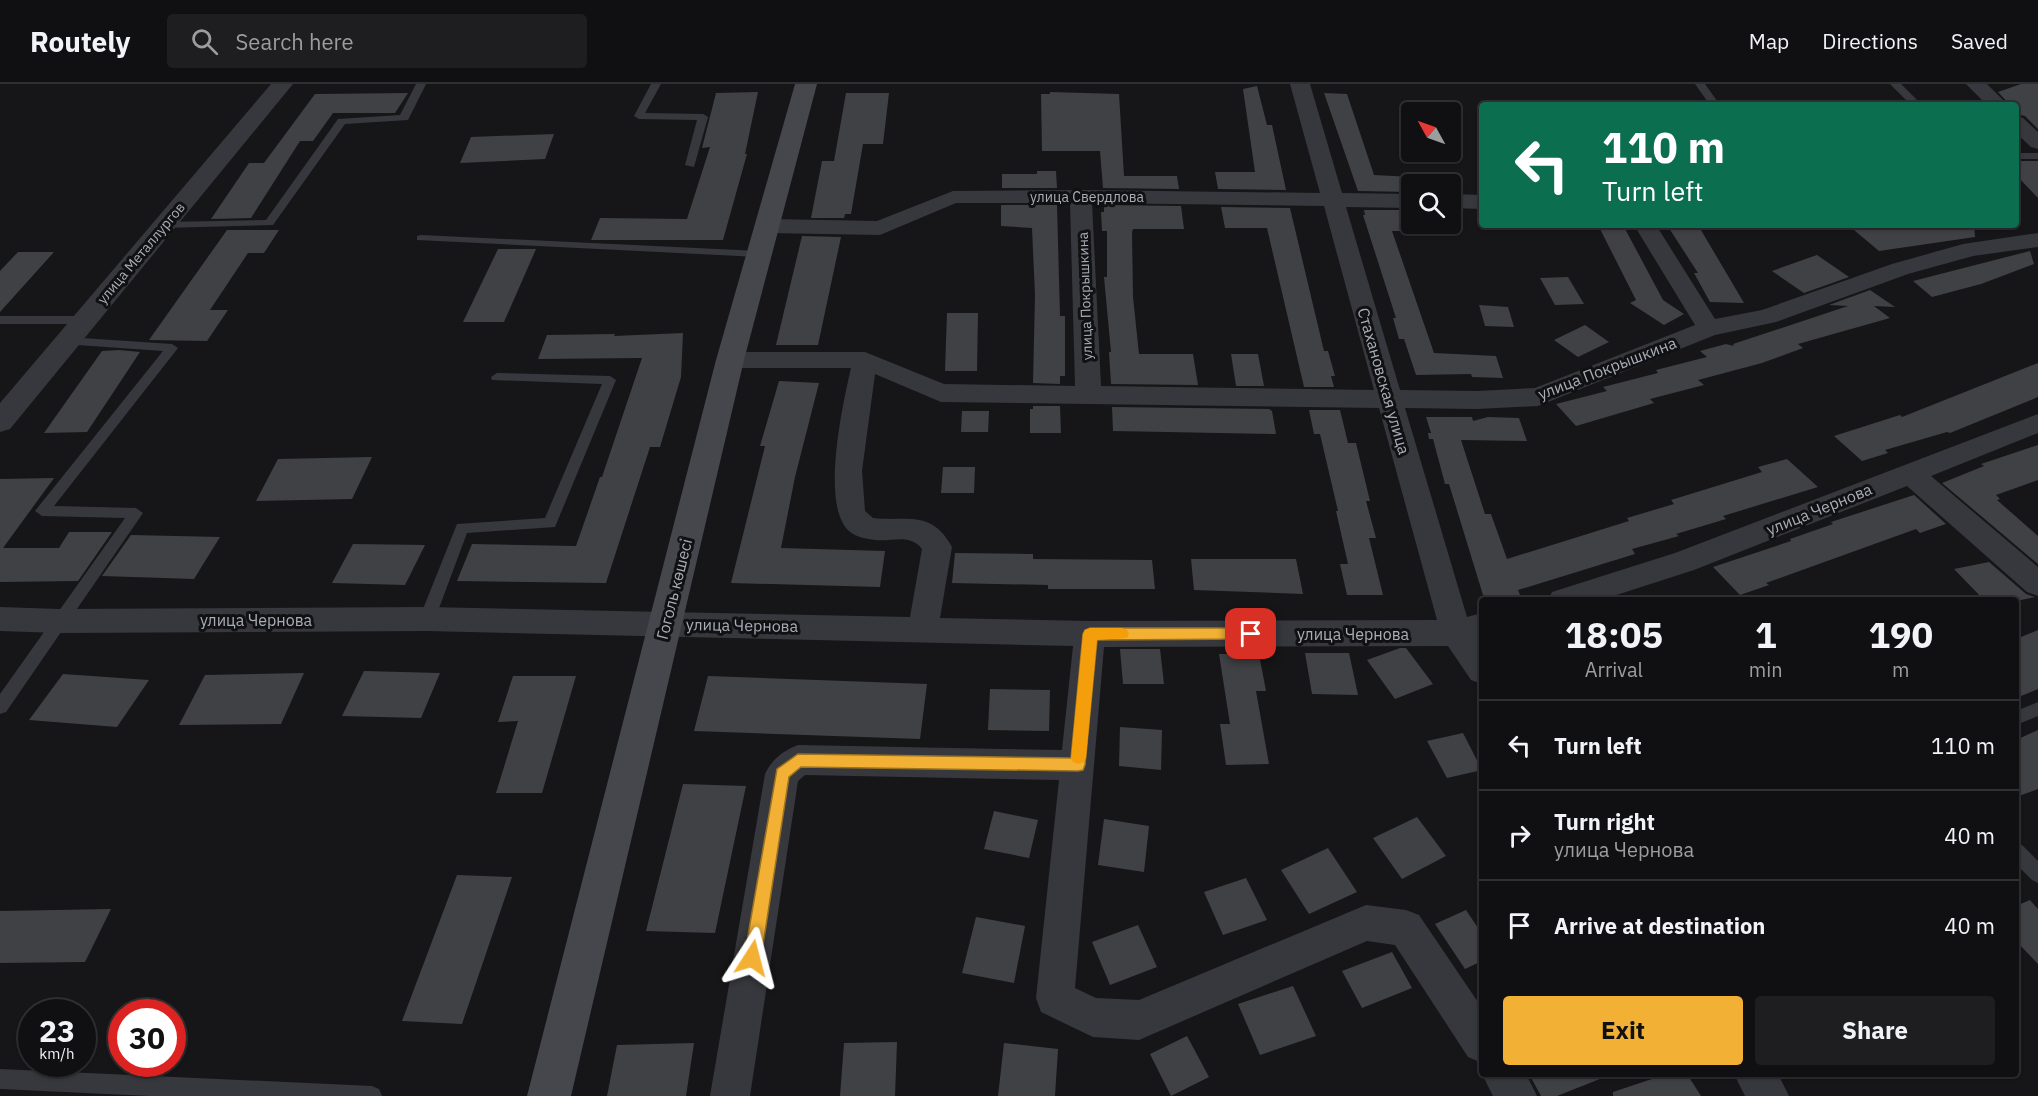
<!DOCTYPE html>
<meta charset="utf-8">
<style>
:root{--surface:#101012;--page:#1e1e20;--text:#f1f3f6;--muted:#9c9d9f;--line:#303032;--accent:#f2b134}
body{margin:0;font-family:"IBM Plex Sans",sans-serif;background:var(--page);color:var(--text);height:100vh;display:flex;flex-direction:column;font-size:22px;white-space:nowrap}
*{box-sizing:border-box;margin:0}
p{font-size:20px;color:var(--muted)}
.icon{flex:none;width:33px;height:33px;fill:none;stroke:currentColor;stroke-width:2;stroke-linecap:round;stroke-linejoin:round}
.map{position:relative;flex:1;overflow:hidden}
.side{position:absolute;left:1479px;top:513px;width:540px;height:480px;display:flex;flex-direction:column;background:var(--surface);border-radius:6px;box-shadow:0 2px 4px #0004,0 0 0 2px var(--line)}
.side>*{flex:none}
.guide{position:absolute;left:1479px;top:18px;width:540px;height:126px;border-radius:6px;box-shadow:0 2px 4px #0004,0 0 0 2px var(--line);background:#0b6e4f;color:#fff;overflow:hidden}
.needle{width:39px;rotate:310deg}
.tools{position:absolute;left:1401px;top:18px;display:grid;gap:12px}
.tools a{display:grid;place-items:center;width:60px;height:60px;border-radius:6px;background:var(--surface);box-shadow:0 2px 4px #0004,0 0 0 2px var(--line);font-size:30px}
.speed{position:absolute;left:18px;top:915px;display:flex;gap:12px;font-size:30px;font-weight:700;text-align:center}
.speed>*{display:grid;place-content:center;width:78px;height:78px;border-radius:50%;background:var(--surface);box-shadow:0 2px 4px #0004,0 0 0 2px var(--line);line-height:1}
.speed small{font-size:15px;font-weight:400}
.speed .limit{border:9px solid #d22;background:#fff;color:#111}
.pin{position:absolute;display:grid;place-items:center;width:51px;height:51px;color:#fff;margin:-26px;border-radius:12px;box-shadow:0 3px 9px #0006}
.me{position:absolute;width:66px;margin:-33px;rotate:9deg;stroke-linejoin:round;filter:drop-shadow(0 0 4px #0008)}
.turn{display:flex;align-items:center;gap:21px;height:126px;padding:0 24px;font-size:27px}
.turn .icon{width:78px;height:78px;stroke-width:2.5}
.turn b{display:block;font-size:42px;line-height:51px}
.eta{display:flex;justify-content:space-evenly;align-items:center;height:102px;text-align:center}
.eta b{font-size:36px;font-weight:700;line-height:42px}
.action{display:flex;gap:12px;margin-top:auto;padding:12px 24px}
.action a{flex:1;height:69px;border-radius:6px;background:var(--accent);color:#111;font-size:24px;font-weight:700;line-height:69px;text-align:center}
.action a+a{background:var(--page);color:var(--text)}
ul{padding:0;list-style:none}
li{display:flex;align-items:center;gap:18px;height:90px;padding:0 24px;border-top:2px solid var(--line)}
li div{flex:1}
li b{display:block;font-size:22px}
li em{font-style:normal}
header{display:flex;align-items:center;gap:36px;box-sizing:border-box;height:84px;padding:0 30px;background:var(--surface);border-bottom:2px solid var(--line)}
header strong{font-size:28px}
nav{display:flex;gap:33px;margin-inline-start:auto;font-size:21px}
.search{width:420px;height:54px;background:var(--page);display:flex;align-items:center;gap:15px;box-sizing:border-box;padding:0 21px;border-radius:6px;color:var(--muted);font-size:22px}
.map>svg:first-child{display:block}
</style>
<header>
<strong>Routely</strong>
<div class="search"><svg class="icon" aria-label="search" viewBox="0 0 24 24"><circle cx="10" cy="10" r="6"/><path d="M15 15l6 6"/></svg>Search here</div>
<nav><a>Map</a><a>Directions</a><a>Saved</a></nav>
</header>
<div class="map">
<svg width="2038" height="1012" viewBox="0 0 2038 1012">
<rect width="100%" height="100%" fill="#161618"/>
<g fill="#404145">
<path d="M2021,0H2038V45L2025,32L2016,30V21H2010L1998,8Z"/>
<path d="M1257,2L1267,41H1272L1286,106L1218,105L1215,88H1255L1243,5Z"/>
<path d="M758,8L745,70H747L723,156H591L600,134L687,135L710,63L702,64L716,9Z"/>
<path d="M1050,8L1119,10L1124,92H1177L1179,105L1103,104L1100,67H1042L1041,10H1050Z"/>
<path d="M408,9L395,29H333L313,57H300L251,134L211,135L249,79H264L315,10Z"/>
<path d="M846,9H889L883,60H863L851,130H845L844,134H811L822,77H834Z"/>
<path d="M1324,9L1347,10L1374,91L1412,93V108L1358,107Z"/>
<path d="M554,50L545,75L460,79L471,53Z"/>
<path d="M2016,77H2038V114L2016,91Z"/>
<path d="M1037,87H1056L1057,104H1002V90H1037Z"/>
<path d="M1001,121H1057L1060,232H1065V292H1060V300L1033,299L1035,211L1032,144L1001,142Z"/>
<path d="M1104,121L1181,122L1184,145H1133L1132,148L1133,213L1139,270H1193L1198,301L1111,300L1109,268H1111L1104,193H1107V147H1102L1101,128H1104Z"/>
<path d="M1221,123L1290,124L1324,267H1328L1335,292H1331L1334,303H1304L1267,144H1225Z"/>
<path d="M1364,126H1412V147H1392L1434,269L1496,272L1503,294L1472,293L1471,290L1416,291L1404,255H1399L1393,234H1396L1363,131H1365Z"/>
<path d="M1598,141H1623L1663,216L1684,230L1664,241L1630,219L1636,216Z"/>
<path d="M1667,141H1698L1744,219L1710,218L1694,189H1698Z"/>
<path d="M1887,141H1974L1975,153L1879,167L1854,146Z"/>
<path d="M227,146H279L264,169H248L210,226H228L207,257L149,256Z"/>
<path d="M802,152L841,153L818,261H776Z"/>
<path d="M498,165H536L504,238H463Z"/>
<path d="M2030,167L2034,180L1981,200L1932,213L1913,197Z"/>
<path d="M18,168H54L0,228V187Z"/>
<path d="M1817,171L1849,193L1804,209L1772,187Z"/>
<path d="M1568,193L1584,220L1555,221L1540,194Z"/>
<path d="M1870,206L1895,223L1874,222L1890,234L1798,260L1803,264L1762,279L1698,296L1704,301L1650,315L1654,319L1576,342L1556,320L1607,307L1603,303L1658,289L1656,286L1707,273L1700,267L1726,260L1734,262L1733,260L1848,222L1829,221Z"/>
<path d="M1479,221L1508,223L1514,243L1485,242Z"/>
<path d="M947,229H978L977,287H945Z"/>
<path d="M1585,241L1609,258L1578,273L1554,256Z"/>
<path d="M683,249L681,293L660,363H650L606,499L457,497L472,460L576,462L600,393H602L642,274L538,275L547,251L615,250L614,252Z"/>
<path d="M119,266L140,268L87,348L44,349L102,267Z"/>
<path d="M1231,270H1258L1264,302H1236Z"/>
<path d="M2038,279V313L1950,349L1947,348L1885,366L1888,369L1862,377L1834,352L1900,331L1902,333Z"/>
<path d="M779,297L819,299L795,393L781,464L885,467L880,503L731,499L765,362H760Z"/>
<path d="M1033,322H1060L1061,349H1030V325H1033Z"/>
<path d="M1112,323L1269,325L1272,327L1276,350L1113,347Z"/>
<path d="M1309,326H1340L1348,359H1356L1370,417H1366L1376,454H1369L1383,511H1347L1340,480H1348L1336,427H1338L1320,350H1314Z"/>
<path d="M962,327H989L988,348H961Z"/>
<path d="M1426,333H1472L1473,337L1488,333L1519,334L1527,357L1461,356L1485,430H1491L1507,475L1629,437L1627,434L1674,420L1671,416L1762,388L1758,383L1787,375L1818,403L1723,432L1726,435L1676,450L1679,452L1632,465L1635,470L1518,506L1520,511H1483L1449,400H1445L1433,355H1429L1428,349H1431Z"/>
<path d="M2038,361V396L1996,411L2000,415L1997,416L2038,452V480L1942,399L1984,382L1981,380Z"/>
<path d="M372,373L352,415L256,417L278,375Z"/>
<path d="M943,383H975L974,409H941Z"/>
<path d="M54,394L3,464H59L69,448H112L78,497L0,498V395Z"/>
<path d="M1914,411L1946,440L1920,449L1916,445L1766,499L1769,501L1740,511L1713,483L1791,457L1790,455L1833,440L1831,438Z"/>
<path d="M131,451L220,453L194,495L102,492Z"/>
<path d="M353,460L425,461L405,501L332,499Z"/>
<path d="M955,469L1033,470V475L1152,476L1155,505H1048V501L952,499Z"/>
<path d="M1191,475H1296L1303,510L1194,506Z"/>
<path d="M1989,478L2026,510L2035,513L2021,516H1984L1954,485Z"/>
<path d="M2038,546V605L2016,614V555Z"/>
<path d="M1400,564H1406L1433,600L1395,615L1367,576Z"/>
<path d="M1120,565H1160L1164,600H1123Z"/>
<path d="M1305,569H1349L1358,611L1312,610Z"/>
<path d="M1219,570H1259L1266,607H1256L1269,680L1226,681L1220,640H1230Z"/>
<path d="M364,587L440,589L421,634L342,632Z"/>
<path d="M304,589L281,640L179,641L205,591Z"/>
<path d="M63,590L149,596L117,643L29,636Z"/>
<path d="M513,592H576L542,709H496L518,637L498,638Z"/>
<path d="M708,592L927,600L920,655L694,647Z"/>
<path d="M990,605L1050,606L1049,647L988,646Z"/>
<path d="M1120,643L1162,646L1161,686L1119,682Z"/>
<path d="M2038,646V705L2016,713V656Z"/>
<path d="M1463,649L1482,686L1447,694L1427,657Z"/>
<path d="M683,700L746,702L715,849L646,847Z"/>
<path d="M994,727L1038,736L1029,774L984,765Z"/>
<path d="M1417,733L1446,772L1402,795L1373,754Z"/>
<path d="M1104,735L1149,742L1144,788L1098,781Z"/>
<path d="M1328,764L1357,808L1309,830L1281,786Z"/>
<path d="M457,791L512,793L462,940L402,937Z"/>
<path d="M1246,794L1267,836L1223,851L1204,808Z"/>
<path d="M2030,816L2038,825V880L2016,857V822Z"/>
<path d="M111,825L85,878L0,879V827Z"/>
<path d="M1466,826L1482,850V877L1465,885L1435,840Z"/>
<path d="M976,833L1025,842L1014,899L962,889Z"/>
<path d="M1138,841L1157,883L1110,901L1092,858Z"/>
<path d="M1392,868L1412,904L1362,924L1342,887Z"/>
<path d="M1293,902L1316,952L1260,971L1238,920Z"/>
<path d="M1187,952L1209,993L1171,1012L1150,970Z"/>
<path d="M897,958L895,1012H840L844,959Z"/>
<path d="M694,959L686,1012H607L617,961Z"/>
<path d="M1004,959L1058,965L1055,1012H998Z"/>
<path d="M1529,990H1609L1610,991L1557,1012H1541Z"/>
<path d="M1667,990H1687L1701,1012H1613V1008Z"/>
</g>
<g fill="none" stroke-linecap="round" stroke-linejoin="round">
<g fill="#37383d" fill-rule="evenodd">
<path d="M416,0H426L408,36L345,40L273,141L164,144L158,141L164,138L266,136L338,35L400,31Z"/>
<path d="M651,0H661L645,29L703,30L708,33L694,83L685,81L697,36L639,35L634,32Z"/>
<path d="M1695,0H1705L1720,21H1710Z"/>
<path d="M1890,0H1901L1922,21H1911Z"/>
<rect x="2016" y="69" width="22" height="6"/>
<path d="M421,151L759,167L765,170L759,173L417,156V152Z"/>
<path d="M0,232H85L91,236L85,240H0Z"/>
<path d="M67,253L172,260L178,264L54,422L136,424L143,429L6,628L0,630V610L125,434L42,432L35,427L163,267L63,260L61,257Z"/>
<path d="M497,289L610,292L616,296L555,443L467,449L435,535L432,539L427,541L422,539L419,535L457,440L545,434L602,300L492,296L491,293Z"/>
<path d="M2038,618V632L2016,641V627Z"/>
<path d="M2016,759L2022,761L2038,777V799L2032,796L2016,780Z"/>
<path d="M0,985L372,1002L379,1005L382,1012H150L0,1005Z"/>
</g>
<g fill="#37383d" fill-rule="evenodd">
<path d="M1290,0H1310L1342,109L1412,110V124L1346,123L1400,306L1477,307L1535,304L1695,241L1634,141H1656L1715,235L1762,226L1892,180L1963,160L2038,149V163L1973,172L1908,190L1776,238L1715,251L1538,322L1477,325L1405,324L1467,533L1482,529V553L1477,555L1482,562V600L1471,596L1448,562L1104,563L1075,904L1096,914L1139,916L1366,821L1406,826L1419,831L1482,924V979L1468,973L1395,861L1367,857L1139,956L1093,953L1041,928L1036,914L1059,696L805,691L798,697L750,1012H710L765,690C772,675 783,667 798,661L1062,666L1073,562L427,547L59,549L0,547V523L59,525L427,523L910,533L922,465C910,449 892,458 875,456C867,455 855,453 849,447C820,421 843,319 851,284H730L721,282L717,276L721,270L730,268H865L944,300L1075,302L1070,119H956L880,151L768,149L760,147L757,142L760,137L768,135L877,137L953,107L1081,106L1320,109ZM1092,119L1324,122L1374,306L1101,302ZM875,290L941,318L1379,324L1437,536L1090,537L940,534L952,463C931,425 907,438 873,434L865,427L862,387Z"/>
<path d="M1966,0H1987L2008,21H1987Z"/>
<path d="M2016,32L2023,34L2038,48V65L2031,63L2016,49Z"/>
<path d="M1450,110L1482,111V125L1450,124Z"/>
<path d="M2038,330V349L1931,392L2038,483V512L2027,508L1907,402L1694,486L1601,516H1548L1552,508L1675,469Z"/>
<path d="M1482,990H1526L1537,1012H1493Z"/>
<path d="M1734,990H1778L1789,1012H1745Z"/>
</g>
<path fill="#37383d" fill-rule="evenodd" d="M271,0H293L10,345L0,348V319Z"/>
<path fill="#45474d" fill-rule="evenodd" d="M795,0H817L744,276L571,1012H527L716,276Z"/>
</g>
<path fill="#f2b134" stroke="#9d7322" stroke-width="1.5" d="M1090,544H1251L1256,546L1258,550L1256,554L1251,555L1097,556L1085,681L1083,686L1078,687L801,683L789,693L761,874L758,880L752,883L746,880L744,874L777,685L798,670L1071,674L1083,550L1085,546Z"/>
<path fill="#f59e0b" d="M1090,544H1122L1127,546L1129,550L1127,554L1097,556L1086,674L1084,678L1078,680L1073,678L1071,674L1083,550L1085,546Z"/>
<g text-anchor="middle" dominant-baseline="central" stroke-width="6" stroke-linejoin="round" paint-order="stroke">
<g font-size="14" fill="#a8adb8" stroke="#111113">
<text x="1087" y="113">улица Свердлова</text>
<text transform="translate(141 169) rotate(-50)">улица Металлургов</text>
<text transform="translate(1085 212) rotate(-92)">улица Покрышкина</text>
</g>
<g font-size="16" fill="#a8adb8" stroke="#111113">
<text transform="translate(1607 284) rotate(-21)">улица Покрышкина</text>
<text transform="translate(1384 297) rotate(74)">Стахановская улица</text>
<text transform="translate(1819 425) rotate(-22)">улица Чернова</text>
<text transform="translate(674 505) rotate(-76)">Гоголь көшесі</text>
<text x="256" y="536">улица Чернова</text>
<text transform="translate(742 541) rotate(1)">улица Чернова</text>
<text x="1353" y="550">улица Чернова</text>
</g>
</g>
</svg>
<div class="tools">
<a><svg class="needle" viewBox="-14 -14 28 28"><path d="M0-13l5 13h-10z" fill="#e53935"/><path d="M0 13l5-13h-10z" fill="#9c9d9f"/></svg></a>
<a><svg class="icon" aria-label="search" viewBox="0 0 24 24"><circle cx="10" cy="10" r="6"/><path d="M15 15l6 6"/></svg></a>
</div>
<div class="speed"><div>23<small>km/h</small></div><div class="limit">30</div></div>
<div class="pin" style="left:1251px;top:550px;background:#d93025"><svg class="icon" aria-label="arrive" viewBox="0 0 24 24"><path d="M6 21V4h12l-3 4 3 4H6"/></svg></div>
<svg class="me" style="left:752px;top:874px" viewBox="-20 -20 40 40"><path d="M0-17L14 15 0 8-14 15z" fill="#f2b134" stroke="#fff" stroke-width="4"/></svg>
<div class="guide">
<div class="turn"><svg class="icon" aria-label="left" viewBox="0 0 24 24"><path d="M17 20v-9H6M10 6l-5 5 5 5"/></svg><div><b>110 m</b>Turn left</div></div>
</div>
<section class="side">
<div class="eta">
<div><b>18:05</b><p>Arrival</p></div>
<div><b>1</b><p>min</p></div>
<div><b>190</b><p>m</p></div>
</div>
<ul>
<li><svg class="icon" aria-label="left" viewBox="0 0 24 24"><path d="M17 20v-9H6M10 6l-5 5 5 5"/></svg><div><b>Turn left</b></div><em>110 m</em></li>
<li><svg class="icon" aria-label="right" viewBox="0 0 24 24"><path d="M7 20v-9h11M14 6l5 5-5 5"/></svg><div><b>Turn right</b><p>улица Чернова</p></div><em>40 m</em></li>
<li><svg class="icon" aria-label="arrive" viewBox="0 0 24 24"><path d="M6 21V4h12l-3 4 3 4H6"/></svg><div><b>Arrive at destination</b></div><em>40 m</em></li>
</ul>
<div class="action"><a>Exit</a><a>Share</a></div>
</section>
</div>
